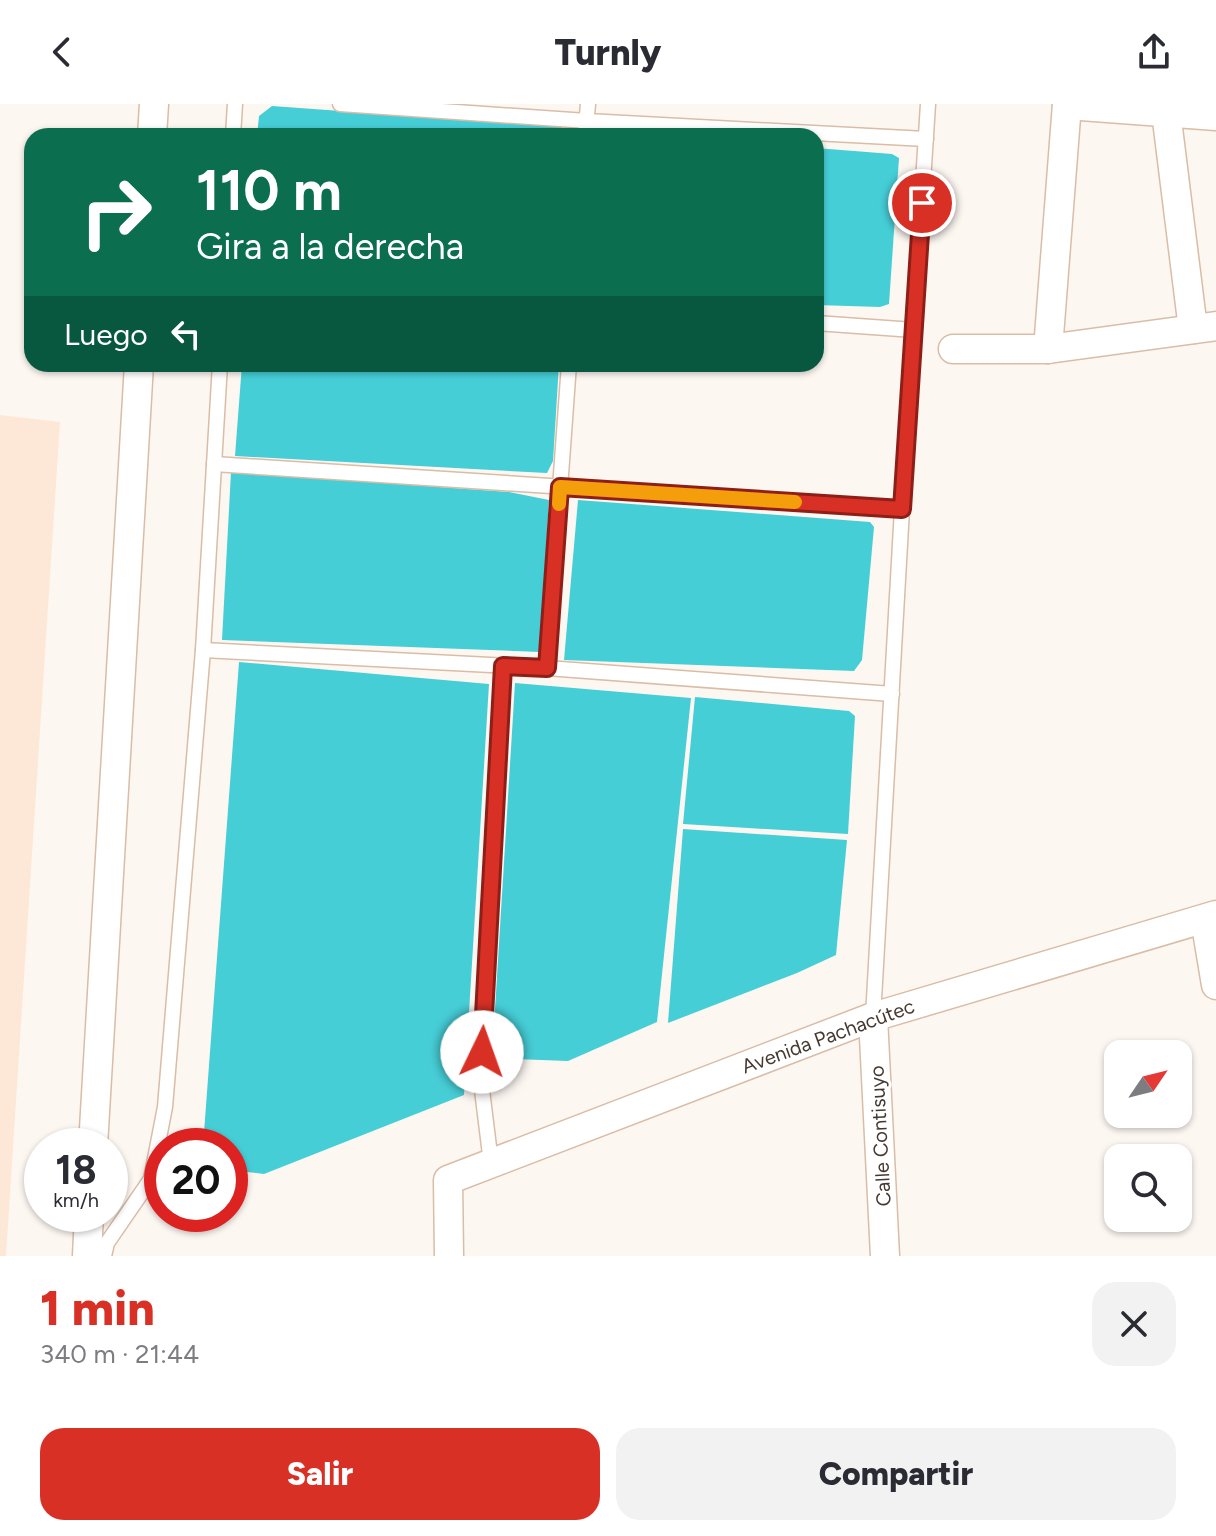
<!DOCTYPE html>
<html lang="es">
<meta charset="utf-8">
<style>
:root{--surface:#fff;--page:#f2f2f3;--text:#2b2b33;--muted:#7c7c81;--accent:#d93025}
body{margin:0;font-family:Figtree,sans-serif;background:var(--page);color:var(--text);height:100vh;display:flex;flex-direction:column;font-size:30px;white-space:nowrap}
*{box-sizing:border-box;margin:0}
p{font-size:26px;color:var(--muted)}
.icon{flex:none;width:44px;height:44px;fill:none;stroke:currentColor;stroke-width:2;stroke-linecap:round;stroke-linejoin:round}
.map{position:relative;height:1152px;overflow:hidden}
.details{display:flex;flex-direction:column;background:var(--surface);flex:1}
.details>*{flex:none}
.guide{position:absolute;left:24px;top:24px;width:800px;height:244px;border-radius:24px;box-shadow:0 2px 6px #0004;background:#0b6e4f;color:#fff;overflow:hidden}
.needle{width:52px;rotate:55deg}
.fabs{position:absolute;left:1104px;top:936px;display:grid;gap:16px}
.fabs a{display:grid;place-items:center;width:88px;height:88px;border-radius:16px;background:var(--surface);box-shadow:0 2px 6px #0004;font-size:40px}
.speed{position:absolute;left:24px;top:1024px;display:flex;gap:16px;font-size:40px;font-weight:700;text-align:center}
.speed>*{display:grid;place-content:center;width:104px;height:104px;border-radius:50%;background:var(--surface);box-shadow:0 2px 6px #0004;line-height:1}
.speed small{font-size:20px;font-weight:400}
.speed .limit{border:12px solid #d22;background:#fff;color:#111}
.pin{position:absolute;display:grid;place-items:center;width:68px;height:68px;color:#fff;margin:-34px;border:4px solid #fff;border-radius:50%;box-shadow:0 2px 8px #0007}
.me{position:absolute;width:88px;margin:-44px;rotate:3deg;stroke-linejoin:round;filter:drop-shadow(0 0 6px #0008)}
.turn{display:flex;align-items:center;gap:28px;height:168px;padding:0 40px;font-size:36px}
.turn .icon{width:104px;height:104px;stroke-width:2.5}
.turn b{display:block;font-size:56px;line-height:68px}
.then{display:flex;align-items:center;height:76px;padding:0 40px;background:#0003;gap:16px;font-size:30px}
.round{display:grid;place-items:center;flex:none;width:84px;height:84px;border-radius:24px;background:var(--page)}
.summary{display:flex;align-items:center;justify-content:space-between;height:136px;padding:0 40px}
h1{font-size:48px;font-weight:800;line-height:60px;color:var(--accent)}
.button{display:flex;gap:16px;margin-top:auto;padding:16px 40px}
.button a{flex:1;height:92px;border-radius:24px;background:var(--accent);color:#fff;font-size:32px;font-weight:800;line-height:92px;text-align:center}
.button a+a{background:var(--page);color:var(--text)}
header{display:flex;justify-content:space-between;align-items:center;height:104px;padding:0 40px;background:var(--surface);font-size:36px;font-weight:800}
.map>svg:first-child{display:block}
</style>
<header><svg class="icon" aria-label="back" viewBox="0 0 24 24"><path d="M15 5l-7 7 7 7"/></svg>Turnly<svg class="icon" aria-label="share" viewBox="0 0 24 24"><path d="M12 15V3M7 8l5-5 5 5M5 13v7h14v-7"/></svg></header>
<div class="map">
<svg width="1216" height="1152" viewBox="0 0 1216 1152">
<rect width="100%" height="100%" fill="#fdf7f2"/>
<path fill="#fde8d7" d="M0,311L60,318L6,1152H0Z"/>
<g fill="#46ced7">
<path d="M272,2L561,23L576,30V32H257L259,12Z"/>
<path d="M816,44L892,50L899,54L889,200L880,203L816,201Z"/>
<path d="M242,260H559L553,357L547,369L235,352Z"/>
<path d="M231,368L509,388L549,396L540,548L222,536Z"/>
<path d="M578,396L870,418L874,423L862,556L854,567L564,556Z"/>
<path d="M239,558L489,580L464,991L264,1070L230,1066V1042H203Z"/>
<path d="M515,579L691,594L657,918L568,957L492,954Z"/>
<path d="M695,593L849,607L855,612L848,730L683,720Z"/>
<path d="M683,725L847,736L836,851L797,869L668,919Z"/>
</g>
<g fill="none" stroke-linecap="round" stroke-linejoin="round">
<g stroke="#d9bda7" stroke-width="17">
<g id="lane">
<path d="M340,0L587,17L926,35"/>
<path d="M233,32L235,0"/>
<path d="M585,32L588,0"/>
<path d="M816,219L914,226"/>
<path d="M214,360L902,405"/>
<path d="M203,546L547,564L892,590"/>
<path d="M547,564L569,260"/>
<path d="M873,913L902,405L928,0"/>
<path d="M491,1059L481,978L503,562"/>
<path d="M104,1152L107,1139L151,1075L165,1003L203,546L220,260"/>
</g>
</g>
<g stroke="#d9bda7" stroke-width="31">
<g id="street">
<path d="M1067,1L1216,12"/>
<path d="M1166,8L1193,225"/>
<path d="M152,32L154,0"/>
<path d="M953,245H1048L1216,222"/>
<path d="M1048,245L1067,0"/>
<path d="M1205,815L1216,881"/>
<path d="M873,913L885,1152"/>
<path d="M93,1042L139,260"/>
<path d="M87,1152L89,1110"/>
<path d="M449,1152L448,1076L873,913L1216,811"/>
</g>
</g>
<use href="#lane" stroke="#fff" stroke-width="14"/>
<use href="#street" stroke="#fff" stroke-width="28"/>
</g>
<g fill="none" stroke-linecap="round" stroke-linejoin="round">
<g stroke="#8d1f18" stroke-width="20">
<path id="route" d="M482,948L503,562L547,564L560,383L902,405L922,99"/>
</g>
<use href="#route" stroke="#d93025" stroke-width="14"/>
<path stroke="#f59e0b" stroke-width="14" d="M559,400L560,383L795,398"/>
</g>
<g text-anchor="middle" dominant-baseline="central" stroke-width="6" stroke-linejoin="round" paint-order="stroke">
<g font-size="20" fill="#453a31" stroke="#fff">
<text transform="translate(828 932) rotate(-20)">Avenida Pachacútec</text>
<text transform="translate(880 1032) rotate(-93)">Calle Contisuyo</text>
</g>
</g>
</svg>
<div class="fabs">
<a><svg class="needle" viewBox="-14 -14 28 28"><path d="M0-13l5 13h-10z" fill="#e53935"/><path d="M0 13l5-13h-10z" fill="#7c7c81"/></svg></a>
<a><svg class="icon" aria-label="search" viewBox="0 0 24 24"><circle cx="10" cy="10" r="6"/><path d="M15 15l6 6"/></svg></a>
</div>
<div class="speed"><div>18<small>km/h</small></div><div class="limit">20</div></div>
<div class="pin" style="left:922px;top:99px;background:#d93025"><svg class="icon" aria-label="arrive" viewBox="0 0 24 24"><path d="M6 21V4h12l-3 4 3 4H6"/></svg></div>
<svg class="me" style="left:482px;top:948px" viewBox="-20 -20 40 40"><circle r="19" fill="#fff"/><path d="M0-13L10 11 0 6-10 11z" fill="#d93025"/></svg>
<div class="guide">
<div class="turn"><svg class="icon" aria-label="right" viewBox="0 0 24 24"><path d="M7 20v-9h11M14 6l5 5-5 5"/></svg><div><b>110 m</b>Gira a la derecha</div></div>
<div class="then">Luego<svg class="icon" aria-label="left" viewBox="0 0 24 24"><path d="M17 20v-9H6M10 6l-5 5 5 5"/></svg></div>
</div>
</div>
<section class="details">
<div class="summary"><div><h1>1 min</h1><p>340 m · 21:44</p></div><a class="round"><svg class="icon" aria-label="close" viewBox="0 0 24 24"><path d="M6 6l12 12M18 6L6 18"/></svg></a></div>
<div class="button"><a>Salir</a><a>Compartir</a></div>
</section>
